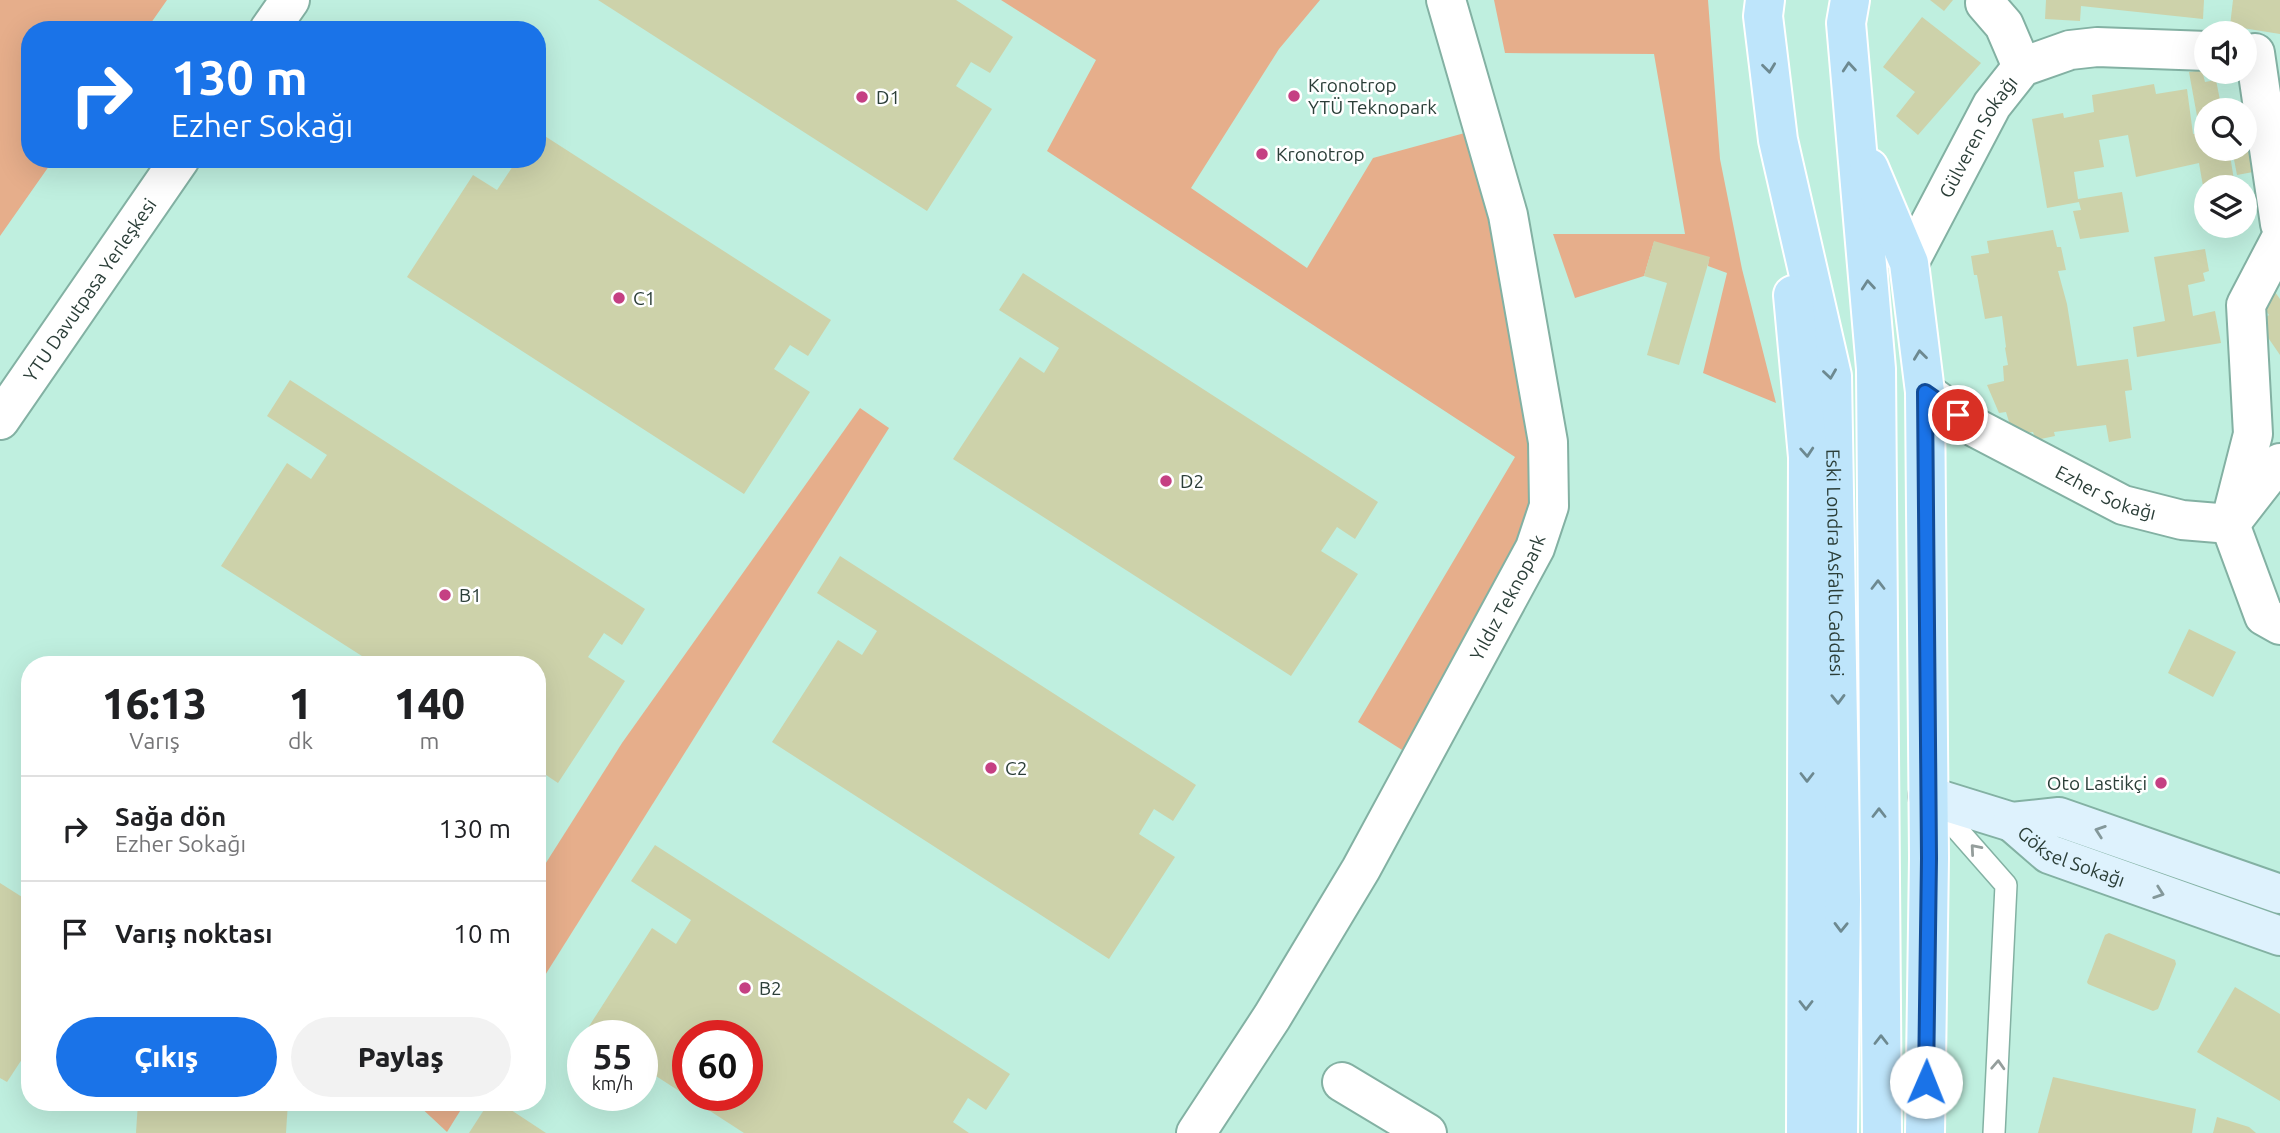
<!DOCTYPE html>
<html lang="tr">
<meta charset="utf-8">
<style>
:root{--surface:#fff;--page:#f2f2f2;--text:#202124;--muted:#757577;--line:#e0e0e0;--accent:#1a73e8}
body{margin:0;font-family:Ubuntu,sans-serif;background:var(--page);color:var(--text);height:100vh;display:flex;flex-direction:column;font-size:26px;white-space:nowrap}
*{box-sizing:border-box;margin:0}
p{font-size:23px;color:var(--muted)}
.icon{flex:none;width:38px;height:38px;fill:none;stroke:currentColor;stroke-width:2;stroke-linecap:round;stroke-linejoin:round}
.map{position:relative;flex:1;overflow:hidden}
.side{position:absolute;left:21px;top:656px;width:525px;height:455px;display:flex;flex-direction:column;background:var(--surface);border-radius:28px;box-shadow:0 7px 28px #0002}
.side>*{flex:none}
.top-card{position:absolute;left:21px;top:21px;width:525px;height:147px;border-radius:28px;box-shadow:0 7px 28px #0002;background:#1a73e8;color:#fff;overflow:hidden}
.fabs{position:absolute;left:2194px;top:21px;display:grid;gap:14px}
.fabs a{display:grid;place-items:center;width:63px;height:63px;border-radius:50%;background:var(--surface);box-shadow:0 7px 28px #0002;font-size:35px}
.speed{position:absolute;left:567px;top:1020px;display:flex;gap:14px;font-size:35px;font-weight:700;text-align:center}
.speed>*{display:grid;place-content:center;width:91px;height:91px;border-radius:50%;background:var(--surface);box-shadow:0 7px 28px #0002;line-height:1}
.speed small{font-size:18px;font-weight:400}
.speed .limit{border:10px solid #d22;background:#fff;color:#111}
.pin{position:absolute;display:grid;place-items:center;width:60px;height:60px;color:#fff;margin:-30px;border:4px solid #fff;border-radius:50%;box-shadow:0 2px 7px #0007}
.me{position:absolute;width:77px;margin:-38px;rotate:1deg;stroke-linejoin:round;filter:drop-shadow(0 0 5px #0008)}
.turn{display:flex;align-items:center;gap:24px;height:147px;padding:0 35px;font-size:32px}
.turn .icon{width:91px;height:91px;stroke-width:2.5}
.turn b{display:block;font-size:49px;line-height:60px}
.eta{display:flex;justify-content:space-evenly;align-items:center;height:119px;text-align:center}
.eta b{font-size:42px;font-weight:800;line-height:49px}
.primary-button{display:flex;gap:14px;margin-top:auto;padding:14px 35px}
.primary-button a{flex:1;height:80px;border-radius:42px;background:var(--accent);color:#fff;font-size:28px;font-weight:800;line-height:80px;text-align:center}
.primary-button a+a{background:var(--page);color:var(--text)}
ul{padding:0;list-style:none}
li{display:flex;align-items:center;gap:21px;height:105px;padding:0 35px;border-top:2px solid var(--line)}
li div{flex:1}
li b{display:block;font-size:26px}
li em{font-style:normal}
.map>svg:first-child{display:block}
</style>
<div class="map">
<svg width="2280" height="1133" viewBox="0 0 2280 1133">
<rect width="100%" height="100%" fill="#bfefdf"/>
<g fill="#e6ae8b">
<path d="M0,0H167L146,30H30V159H54L0,236Z"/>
<path d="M1001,0H1320L1279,49L1191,188L1307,268L1373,158L1472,131L1533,413L1528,518L1504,583L1410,755L1358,722L1515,457L1047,151L1096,60Z"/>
<path d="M1494,0H1708L1720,159L1742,269L1776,403L1703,373L1727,273L1708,266L1709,258L1654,242L1644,276L1575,298L1553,234H1685L1654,54L1505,53Z"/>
<path d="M860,408L889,428L537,988V877L622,743Z"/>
<path d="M416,1103H465L447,1132Z"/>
</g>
<g fill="#cdd2aa" fill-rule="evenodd">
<path d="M598,0H956L1013,37L990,73L971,62L956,86L992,109L927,211Z"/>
<path d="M1930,0H1953L1944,11Z"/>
<path d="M2046,0H2204L2203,19L2081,6L2080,21L2045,19Z"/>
<path d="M2233,0H2280V34L2230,26Z"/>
<path d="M1922,17L1981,63L1918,135L1896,116L1915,92L1883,67Z"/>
<path d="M2202,70L2205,82L2216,80L2222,110H2207V126L2199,127L2189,72Z"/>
<path d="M2154,84L2156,94L2187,89L2193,134L2207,132V149H2229L2234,180L2203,186L2199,163L2136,177L2128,135L2099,140L2104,167L2074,172L2078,199L2122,192L2129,232L2080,239L2073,211L2081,210L2079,202L2047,208L2032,119L2063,113L2064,118L2094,112L2092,95Z"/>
<path d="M2245,111L2269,169L2237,175L2232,149H2245Z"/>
<path d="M537,131L831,320L808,356L790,345L774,369L810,392L744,494L407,277L473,175L497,190L513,166L502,159H537Z"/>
<path d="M2053,230L2057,247H2061L2066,270L2058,271L2067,304L2077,366L2128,359L2132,390L2125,391L2131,438L2109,442L2106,425L2054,432L2055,436L2036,440L2033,432L2013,435L2006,412L1999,413L1987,385L2004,381L2003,366L2008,365L2005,348L2006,347L2002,316L1985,319L1977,275H1974L1971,256L1989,253L1987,241Z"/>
<path d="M1654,241L1710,257L1679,365L1647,355L1667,283L1644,276Z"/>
<path d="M2205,249L2209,271L2203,273L2205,281L2188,285L2193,316L2215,311L2221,343L2137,357L2133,327L2165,321L2154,257Z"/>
<path d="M1023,273L1378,502L1355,539L1337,527L1321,551L1358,574L1291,676L953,459L1020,357L1044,373L1059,348L999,310Z"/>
<path d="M2275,292L2280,299V355L2258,323L2269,315L2260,302Z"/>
<path d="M290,380L645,609L622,645L604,633L588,657L625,681L558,783L537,769V665H376L221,566L287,463L311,479L327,455L267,416Z"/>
<path d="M840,556L1196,785L1173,821L1154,809L1139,834L1175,857L1109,959L772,742L838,640L862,655L877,631L817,593Z"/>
<path d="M2189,629L2236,652L2213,697L2168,673Z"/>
<path d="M655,845L1010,1074L986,1110L968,1098L953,1122L969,1133H744L642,1067V1036H593L586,1031L652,928L676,944L691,920L631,881ZM688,1036H747V1096H688Z"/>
<path d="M0,883L30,902V1047L7,1082L0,1078Z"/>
<path d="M2109,933L2175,960L2176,964L2158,1009L2153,1011L2088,984L2087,982L2105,935Z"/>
<path d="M2235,987L2280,1014V1101L2197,1052Z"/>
<path d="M2053,1077L2196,1109L2192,1133H2038Z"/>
<path d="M138,1102H288L286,1133H136Z"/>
<path d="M489,1102H499L546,1133H469Z"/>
<path d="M2217,1117L2249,1127L2256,1133H2213Z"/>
</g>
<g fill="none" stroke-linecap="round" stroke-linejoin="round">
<g stroke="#83b1a3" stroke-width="24">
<path id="lane" d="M1933,802L2006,885L1994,1133"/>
</g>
<g stroke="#83b1a3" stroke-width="42">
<g id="street">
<path d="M1988,0L1985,3L2004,25L2022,67"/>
<path d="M269,30L290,0"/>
<path d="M2255,53L2280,224"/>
<path d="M2280,240L2246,305L2253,434L2230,524L2264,616L2280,625"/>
<path id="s1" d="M1909,263L1992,105L2022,67L2070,50L2097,47L2207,51"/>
<path id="s2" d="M1925,392L1974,427L2123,505L2182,520L2230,524L2272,470L2280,463"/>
<path id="s3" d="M0,420L180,159"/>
<path d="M1342,1082L1427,1133"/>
<path id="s4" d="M1196,1133L1272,1017L1361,869L1535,548L1549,506L1548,442L1508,215L1446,0"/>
</g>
</g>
<g stroke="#83b1a3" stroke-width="42">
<g id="secondary">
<path d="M1928,796L2012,822L2059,817L2280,894"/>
<path id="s5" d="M2012,822L2049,854L2280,936"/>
</g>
</g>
<g stroke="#fff" stroke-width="42">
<g id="primary">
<path id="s6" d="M1765,0L1763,16L1778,140L1832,376L1841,900L1838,1133"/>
<path d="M1850,0L1846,23L1876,369L1882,1133"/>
<path d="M1869,168L1909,263L1925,392L1929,858L1925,1133"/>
<path d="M1793,295L1808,457L1806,1133"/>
</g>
</g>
<use href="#lane" stroke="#fff" stroke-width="21"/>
<use href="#street" stroke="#fff" stroke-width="38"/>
<use href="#secondary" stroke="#def2fd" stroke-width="38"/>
<use href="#primary" stroke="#bee5fb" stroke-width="38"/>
</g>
<defs><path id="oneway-chevron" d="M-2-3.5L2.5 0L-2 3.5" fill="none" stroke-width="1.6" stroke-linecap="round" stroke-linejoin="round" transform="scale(1.75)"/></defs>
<g stroke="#6d8990">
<use href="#oneway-chevron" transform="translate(1849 67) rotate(-95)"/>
<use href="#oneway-chevron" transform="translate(1769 68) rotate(83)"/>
<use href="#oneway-chevron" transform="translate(1868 285) rotate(-95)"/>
<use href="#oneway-chevron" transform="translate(1920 355) rotate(-97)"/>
<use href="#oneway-chevron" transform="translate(1830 374) rotate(82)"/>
<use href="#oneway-chevron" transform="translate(1807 452) rotate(86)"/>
<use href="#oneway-chevron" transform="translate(1878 585) rotate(-90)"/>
<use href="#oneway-chevron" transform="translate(1838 699) rotate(89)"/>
<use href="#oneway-chevron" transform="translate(1807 777) rotate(90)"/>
<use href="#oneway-chevron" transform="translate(1879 813) rotate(-90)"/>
<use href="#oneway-chevron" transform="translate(1841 927) rotate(91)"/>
<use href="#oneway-chevron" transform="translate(1806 1005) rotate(90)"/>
<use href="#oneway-chevron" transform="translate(1881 1040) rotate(-90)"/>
</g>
<g stroke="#84989a">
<use href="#oneway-chevron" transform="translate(2100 831) rotate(-161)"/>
<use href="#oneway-chevron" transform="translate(2159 893) rotate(19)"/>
</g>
<g stroke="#959e9c">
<use href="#oneway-chevron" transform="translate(1975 849) rotate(-131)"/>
<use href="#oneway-chevron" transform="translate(1998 1065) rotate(-87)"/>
</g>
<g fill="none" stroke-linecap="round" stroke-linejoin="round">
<g stroke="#114b97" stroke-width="18">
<path id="route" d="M1926,1082L1929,858L1925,392L1958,415"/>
</g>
<use href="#route" stroke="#1a73e8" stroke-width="12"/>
</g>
<g fill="#c54083" stroke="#fff" stroke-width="2.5">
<circle cx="1294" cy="96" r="7"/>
<circle cx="862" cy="97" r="7"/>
<circle cx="1262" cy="154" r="7"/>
<circle cx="619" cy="298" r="7"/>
<circle cx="1166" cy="481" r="7"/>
<circle cx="445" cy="595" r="7"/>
<circle cx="991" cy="768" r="7"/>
<circle cx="2161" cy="783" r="7"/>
<circle cx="745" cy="988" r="7"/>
</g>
<g text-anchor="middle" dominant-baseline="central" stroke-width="5" stroke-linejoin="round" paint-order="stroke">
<g font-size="19" fill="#2b3e38" stroke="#fff" text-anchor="start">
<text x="1308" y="85">Kronotrop<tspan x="1308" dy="22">YTÜ Teknopark</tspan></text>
<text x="876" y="97">D1</text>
<text x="1276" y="154">Kronotrop</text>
<text x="633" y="298">C1</text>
<text x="1180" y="481">D2</text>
<text x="459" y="595">B1</text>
<text x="1005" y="768">C2</text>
<text x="2147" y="783" text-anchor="end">Oto Lastikçi</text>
<text x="759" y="988">B2</text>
</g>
<g font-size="19" fill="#2b3e38" stroke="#fff">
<text stroke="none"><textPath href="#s1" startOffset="144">Gülveren Sokağı</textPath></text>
<text stroke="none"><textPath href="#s3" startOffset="158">YTU Davutpasa Yerleşkesi</textPath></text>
<text stroke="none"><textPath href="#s2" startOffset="208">Ezher Sokağı</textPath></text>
<text stroke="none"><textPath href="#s6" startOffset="570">Eski Londra Asfaltı Caddesi</textPath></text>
<text stroke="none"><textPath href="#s4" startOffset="620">Yıldız Teknopark</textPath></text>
<text stroke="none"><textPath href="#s5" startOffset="70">Göksel Sokağı</textPath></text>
</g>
</g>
</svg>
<div class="fabs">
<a><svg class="icon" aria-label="sound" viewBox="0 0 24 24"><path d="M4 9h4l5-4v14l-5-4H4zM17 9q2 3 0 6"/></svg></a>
<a><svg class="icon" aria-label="search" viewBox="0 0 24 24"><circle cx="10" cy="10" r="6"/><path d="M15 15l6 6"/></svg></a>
<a><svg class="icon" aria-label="layers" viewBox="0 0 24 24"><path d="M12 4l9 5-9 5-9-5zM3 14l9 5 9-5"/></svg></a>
</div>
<div class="speed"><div>55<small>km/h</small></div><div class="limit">60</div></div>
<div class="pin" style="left:1958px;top:415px;background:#d93025"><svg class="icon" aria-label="arrive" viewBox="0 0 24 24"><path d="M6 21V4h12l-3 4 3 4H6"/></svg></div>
<svg class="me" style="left:1926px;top:1082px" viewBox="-20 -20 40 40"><circle r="19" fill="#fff"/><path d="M0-13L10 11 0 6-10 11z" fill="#1a73e8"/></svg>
<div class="top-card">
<div class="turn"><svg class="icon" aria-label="right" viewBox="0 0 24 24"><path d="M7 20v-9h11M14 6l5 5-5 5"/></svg><div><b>130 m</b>Ezher Sokağı</div></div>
</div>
<section class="side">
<div class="eta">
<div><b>16:13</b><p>Varış</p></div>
<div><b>1</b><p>dk</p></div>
<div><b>140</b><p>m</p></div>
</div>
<ul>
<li><svg class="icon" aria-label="right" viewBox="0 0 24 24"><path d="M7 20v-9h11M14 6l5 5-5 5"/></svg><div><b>Sağa dön</b><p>Ezher Sokağı</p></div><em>130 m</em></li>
<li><svg class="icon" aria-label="arrive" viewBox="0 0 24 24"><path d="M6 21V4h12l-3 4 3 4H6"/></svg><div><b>Varış noktası</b></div><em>10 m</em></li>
</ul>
<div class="primary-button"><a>Çıkış</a><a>Paylaş</a></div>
</section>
</div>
